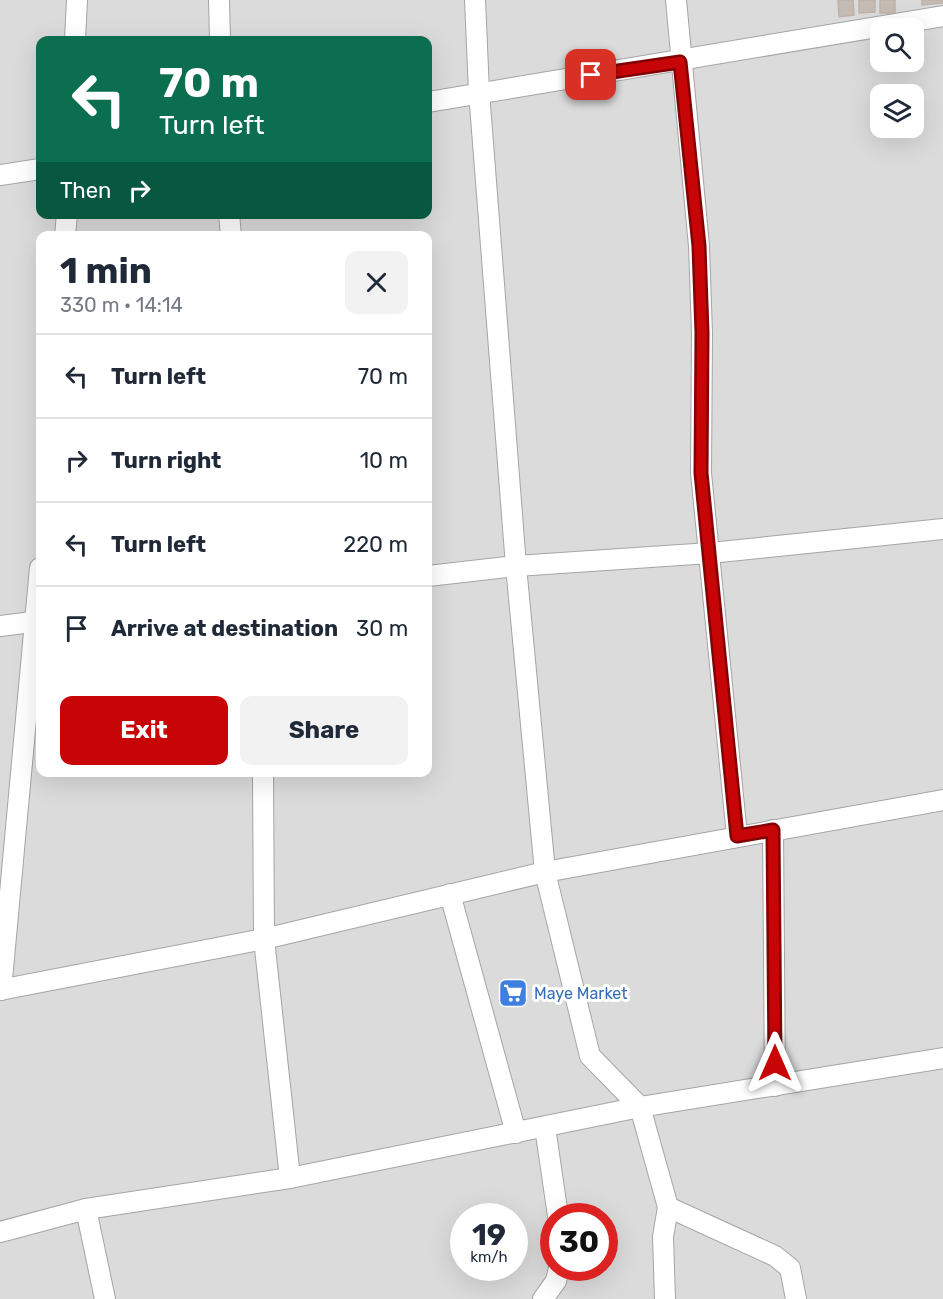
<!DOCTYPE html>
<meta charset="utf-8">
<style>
:root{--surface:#fff;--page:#f2f2f3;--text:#1f2937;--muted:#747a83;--line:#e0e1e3;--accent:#c80506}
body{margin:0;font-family:Rubik,sans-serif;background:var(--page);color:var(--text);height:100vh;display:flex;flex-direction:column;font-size:22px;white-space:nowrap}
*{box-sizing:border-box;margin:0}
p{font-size:20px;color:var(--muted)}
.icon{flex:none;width:33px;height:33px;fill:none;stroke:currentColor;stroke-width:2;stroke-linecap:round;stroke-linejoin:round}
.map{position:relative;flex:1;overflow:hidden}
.side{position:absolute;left:36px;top:231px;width:396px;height:546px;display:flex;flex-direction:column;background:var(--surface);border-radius:12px;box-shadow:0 6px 24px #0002}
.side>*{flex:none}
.top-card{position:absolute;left:36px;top:36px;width:396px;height:183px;border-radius:12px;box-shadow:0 6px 24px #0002;background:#0b6e4f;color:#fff;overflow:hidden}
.controls{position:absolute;left:870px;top:18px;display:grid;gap:12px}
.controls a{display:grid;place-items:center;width:54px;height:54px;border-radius:12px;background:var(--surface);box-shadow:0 6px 24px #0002;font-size:30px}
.speed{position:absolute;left:450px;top:1203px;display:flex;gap:12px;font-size:30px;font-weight:700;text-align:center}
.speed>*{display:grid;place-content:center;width:78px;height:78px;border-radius:50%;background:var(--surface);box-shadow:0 6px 24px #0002;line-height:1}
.speed small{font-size:15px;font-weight:400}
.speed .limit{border:9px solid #d22;background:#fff;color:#111}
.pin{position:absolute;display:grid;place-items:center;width:51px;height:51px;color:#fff;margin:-26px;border-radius:12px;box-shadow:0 3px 9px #0006}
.me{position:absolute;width:66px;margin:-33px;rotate:0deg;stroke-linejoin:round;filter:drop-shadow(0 0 4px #0008)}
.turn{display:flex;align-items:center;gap:21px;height:126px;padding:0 24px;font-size:27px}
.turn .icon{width:78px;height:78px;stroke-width:2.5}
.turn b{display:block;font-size:42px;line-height:51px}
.then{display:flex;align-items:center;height:57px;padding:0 24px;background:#0003;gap:12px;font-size:22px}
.round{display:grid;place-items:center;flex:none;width:63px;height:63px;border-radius:12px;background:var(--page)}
.headline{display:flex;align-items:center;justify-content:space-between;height:102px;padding:0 24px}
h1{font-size:36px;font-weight:700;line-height:45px}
.primary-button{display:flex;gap:12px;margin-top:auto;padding:12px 24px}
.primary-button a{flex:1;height:69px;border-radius:12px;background:var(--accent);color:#fff;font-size:24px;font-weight:700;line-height:69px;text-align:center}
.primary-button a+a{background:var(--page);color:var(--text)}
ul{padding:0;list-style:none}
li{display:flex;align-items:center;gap:18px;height:84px;padding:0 24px;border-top:2px solid var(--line)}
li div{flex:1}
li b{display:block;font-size:22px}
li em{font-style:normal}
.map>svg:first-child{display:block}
</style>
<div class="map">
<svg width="943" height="1299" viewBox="0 0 943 1299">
<rect width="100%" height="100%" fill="#efebe5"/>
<path fill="#dcdbdb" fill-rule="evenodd" d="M0,0H943V1299H0ZM880,28H914V62H880ZM40,40H428V214H40ZM880,94H914V128H880ZM40,236H428V772H40ZM464,1216H514V1268H464ZM554,1216H604V1268H554Z"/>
<g fill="#c4bbb4" stroke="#c0b2a7" stroke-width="1.5">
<path d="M838,0H853L854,15L839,17Z"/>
<path d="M859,0H875V12L859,13Z"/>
<rect x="880" y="0" width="15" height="13"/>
<path d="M922,0H943V3L922,5Z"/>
</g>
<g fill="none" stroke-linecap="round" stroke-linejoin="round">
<g stroke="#a5a5a5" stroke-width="22">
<g id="minor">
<path d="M219,0L220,40"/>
<path d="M475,0L479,92L516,566L545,872L590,1056L640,1107L668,1207L663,1237L665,1299"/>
<path d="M676,0L699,246L702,333L701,473L737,836"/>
<path d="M75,40L77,0"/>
<path d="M428,102L943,16"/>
<path d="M0,175L40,169"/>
<path d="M229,214L231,236"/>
<path d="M65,236L67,214"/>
<path d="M428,576L516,566L710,553L943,529"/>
<path d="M0,626L40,621"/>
<path d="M263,772L264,939L290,1178"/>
<path d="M773,830L775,1086"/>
<path d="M450,894L516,1133"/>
<path d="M0,990L264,939L545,872L943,800"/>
<path d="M1,990L40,568"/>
<path d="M545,1127L558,1216"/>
<path d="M668,1207L775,1256L790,1268L796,1299"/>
<path d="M86,1209L105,1299"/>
<path d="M0,1232L86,1209L290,1178L640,1107L943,1058"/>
<path d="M543,1299L556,1281L559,1268"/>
</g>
</g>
<use href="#minor" stroke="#fff" stroke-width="20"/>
</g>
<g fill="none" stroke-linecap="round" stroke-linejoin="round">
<g stroke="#820304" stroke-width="15">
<path id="route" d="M591,75L680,62L699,246L702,333L701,473L737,836L773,830L775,1063"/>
</g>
<use href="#route" stroke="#c80506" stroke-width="10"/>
</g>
<defs>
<g id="supermarket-square" transform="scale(1.5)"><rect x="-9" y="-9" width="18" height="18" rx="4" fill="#3f7fe0" stroke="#fff"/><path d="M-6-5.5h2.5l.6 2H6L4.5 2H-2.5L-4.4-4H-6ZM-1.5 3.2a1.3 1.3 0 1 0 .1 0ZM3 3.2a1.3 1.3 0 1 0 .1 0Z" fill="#fff"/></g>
</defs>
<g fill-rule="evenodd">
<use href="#supermarket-square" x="513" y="993"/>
</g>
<g text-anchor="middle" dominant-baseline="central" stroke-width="6" stroke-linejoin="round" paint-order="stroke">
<g font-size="16" fill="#366cbe" stroke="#fff" text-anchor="start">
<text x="534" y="993">Maye Market</text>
</g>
</g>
</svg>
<div class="controls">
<a><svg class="icon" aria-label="search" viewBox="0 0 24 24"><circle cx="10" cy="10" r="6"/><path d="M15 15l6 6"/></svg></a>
<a><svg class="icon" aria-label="layers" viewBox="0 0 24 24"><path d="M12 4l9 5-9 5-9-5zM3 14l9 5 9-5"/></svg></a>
</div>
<div class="speed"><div>19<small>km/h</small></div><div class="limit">30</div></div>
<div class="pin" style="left:591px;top:75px;background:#d93025"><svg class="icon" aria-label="arrive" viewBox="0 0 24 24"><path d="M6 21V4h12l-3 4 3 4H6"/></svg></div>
<svg class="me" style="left:775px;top:1063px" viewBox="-20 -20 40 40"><path d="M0-17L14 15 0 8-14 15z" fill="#c80506" stroke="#fff" stroke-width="4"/></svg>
<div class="top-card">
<div class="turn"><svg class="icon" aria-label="left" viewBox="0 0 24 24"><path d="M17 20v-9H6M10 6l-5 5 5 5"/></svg><div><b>70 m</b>Turn left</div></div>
<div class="then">Then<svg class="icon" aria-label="right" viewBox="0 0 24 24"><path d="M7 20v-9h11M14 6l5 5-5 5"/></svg></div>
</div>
<section class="side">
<div class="headline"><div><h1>1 min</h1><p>330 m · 14:14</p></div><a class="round"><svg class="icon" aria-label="close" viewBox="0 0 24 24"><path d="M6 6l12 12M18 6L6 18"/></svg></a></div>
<ul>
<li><svg class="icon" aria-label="left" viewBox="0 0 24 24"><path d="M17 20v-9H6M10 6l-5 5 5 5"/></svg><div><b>Turn left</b></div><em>70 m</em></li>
<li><svg class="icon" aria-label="right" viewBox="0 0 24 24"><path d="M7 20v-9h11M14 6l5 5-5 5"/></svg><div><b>Turn right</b></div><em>10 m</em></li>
<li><svg class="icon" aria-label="left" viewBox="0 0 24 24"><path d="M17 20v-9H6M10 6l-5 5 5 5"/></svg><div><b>Turn left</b></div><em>220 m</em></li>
<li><svg class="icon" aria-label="arrive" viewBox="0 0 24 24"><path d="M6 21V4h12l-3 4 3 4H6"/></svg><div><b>Arrive at destination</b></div><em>30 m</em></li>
</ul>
<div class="primary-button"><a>Exit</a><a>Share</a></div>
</section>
</div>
